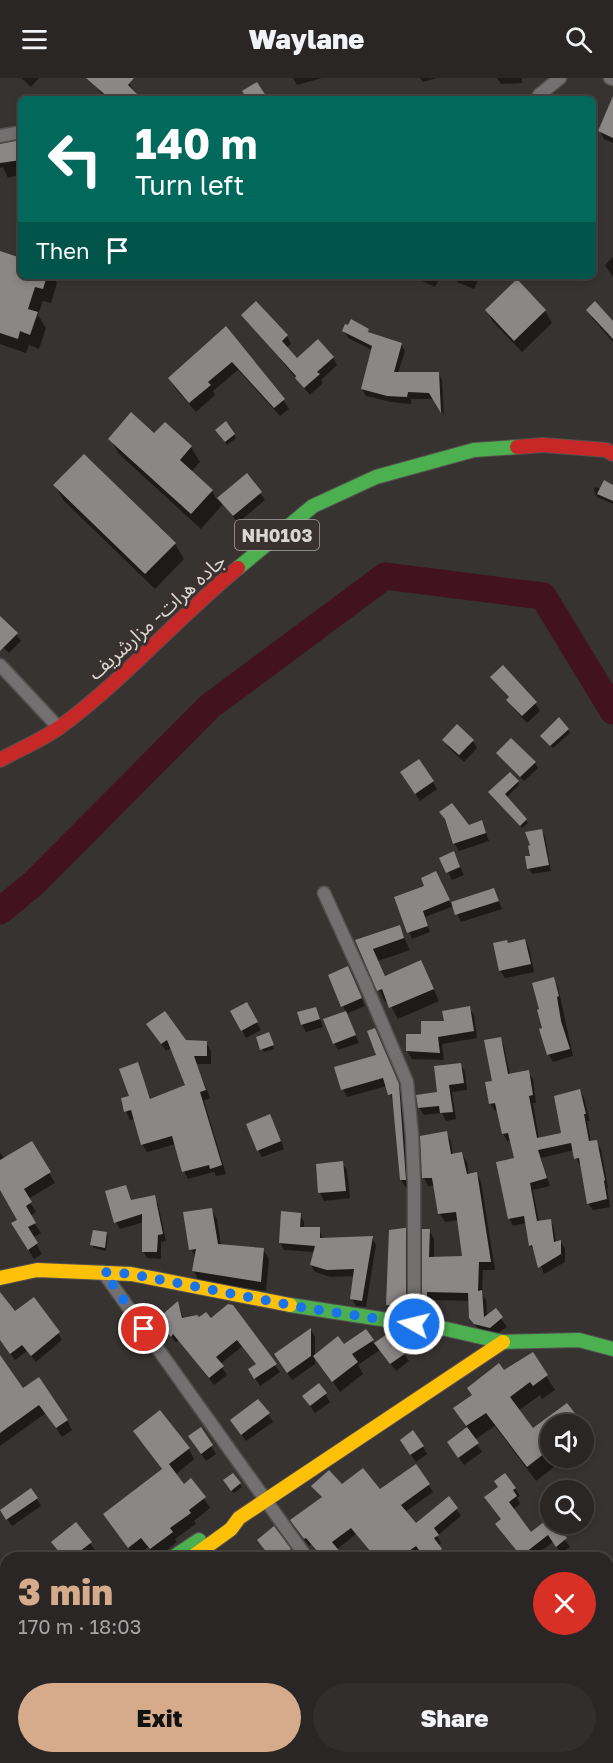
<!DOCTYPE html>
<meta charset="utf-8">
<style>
:root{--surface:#292625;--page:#312e2d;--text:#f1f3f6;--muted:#a5a5a7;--line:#454342;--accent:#d6ab8b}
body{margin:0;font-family:"Golos Text","Noto Sans Arabic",sans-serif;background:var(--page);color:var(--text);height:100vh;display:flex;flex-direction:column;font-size:22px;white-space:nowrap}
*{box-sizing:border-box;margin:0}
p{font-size:20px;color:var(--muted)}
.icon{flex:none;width:33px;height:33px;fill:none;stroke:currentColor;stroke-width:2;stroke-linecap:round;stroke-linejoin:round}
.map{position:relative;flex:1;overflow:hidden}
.details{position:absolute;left:0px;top:1474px;width:614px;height:212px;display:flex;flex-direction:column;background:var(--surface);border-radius:18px 18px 0 0;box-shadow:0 3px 9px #0003,0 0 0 2px var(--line)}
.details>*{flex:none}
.guide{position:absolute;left:18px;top:18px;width:578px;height:183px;border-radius:9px;box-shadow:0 3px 9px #0003,0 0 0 2px var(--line);background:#00695c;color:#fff;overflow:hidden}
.controls{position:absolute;left:540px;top:1336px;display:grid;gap:12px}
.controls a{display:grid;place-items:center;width:54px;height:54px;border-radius:50%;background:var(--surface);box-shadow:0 3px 9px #0003,0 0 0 2px var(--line);font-size:30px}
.pin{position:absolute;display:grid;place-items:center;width:51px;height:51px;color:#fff;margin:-26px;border:3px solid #fff;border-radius:50%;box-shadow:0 2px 6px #0007}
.me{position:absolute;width:66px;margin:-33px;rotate:278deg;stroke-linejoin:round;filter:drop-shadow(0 0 4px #0008)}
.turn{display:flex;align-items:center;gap:21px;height:126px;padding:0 18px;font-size:27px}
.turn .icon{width:78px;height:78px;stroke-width:2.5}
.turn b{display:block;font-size:42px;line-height:51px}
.then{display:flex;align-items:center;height:57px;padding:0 18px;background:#0003;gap:12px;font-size:22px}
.round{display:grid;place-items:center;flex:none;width:63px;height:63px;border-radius:32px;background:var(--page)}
.summary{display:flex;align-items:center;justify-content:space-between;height:102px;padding:0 18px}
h1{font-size:36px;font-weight:800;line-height:45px;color:var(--accent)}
.button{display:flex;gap:12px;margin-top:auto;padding:12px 18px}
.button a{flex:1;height:69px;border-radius:36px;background:var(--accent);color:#111;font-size:24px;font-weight:800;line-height:69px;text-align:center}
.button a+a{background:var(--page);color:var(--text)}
header{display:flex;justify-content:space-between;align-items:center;height:78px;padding:0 18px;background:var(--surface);font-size:27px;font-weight:800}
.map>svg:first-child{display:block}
</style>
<header><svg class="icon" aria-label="menu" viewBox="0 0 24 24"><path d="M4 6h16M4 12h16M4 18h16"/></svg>Waylane<svg class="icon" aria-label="search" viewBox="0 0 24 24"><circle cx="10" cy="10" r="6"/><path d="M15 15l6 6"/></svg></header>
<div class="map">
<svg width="613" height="1685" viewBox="0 0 613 1685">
<rect width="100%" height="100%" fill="#373331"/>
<g fill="#0007">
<path d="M21,0H39L31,9Z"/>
<path d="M100,0H123L129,5L139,21H108L99,13L95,6Z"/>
<path d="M293,0H322L297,7Z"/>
<path d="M420,0H437L423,4Z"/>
<path d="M497,0H522V5L501,6Z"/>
<path d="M613,25V65L604,61L600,53Z"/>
<path d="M21,64V115L18,97L8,100L3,89L0,90V68Z"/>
<path d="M0,174L21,181V198H53L57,205L51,225L43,223L38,237L46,250L39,271L29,267L26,275L0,266Z"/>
<path d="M613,179V199L605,187Z"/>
<path d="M311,198H322L319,203Z"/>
<path d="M411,198H441L435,209Z"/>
<path d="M454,198H480L474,211L457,204Z"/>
<path d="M517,203L545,233L552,245L522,274L493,244L487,232Z"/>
<path d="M588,232L613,244V264L592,240Z"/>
<path d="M243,237L287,258L291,266L286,270L297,282L333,280L337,287L321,302L323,305L310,317Z"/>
<path d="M226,251L283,322L289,331L280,338L238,292L213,313L215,317L196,334L175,310L170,300Z"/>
<path d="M368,252L370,256L401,266L405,273L398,295H438L442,302L444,337L434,321H411V326L391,324L366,318L362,311L372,272L348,260L344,253Z"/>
<path d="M219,355L234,356L236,360L227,367Z"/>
<path d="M155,357L191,369L200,384L191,394L212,413L217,422L247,398L265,422L238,445L223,426L201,451L119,376L110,361Z"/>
<path d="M55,408L175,466L184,481L155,511L64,423Z"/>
<path d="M613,408V426L597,419L594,413L595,409L602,411Z"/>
<path d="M0,540L16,556L21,563L9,575L0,566Z"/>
<path d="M492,600L535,625L540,633L527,645L513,630L508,622L510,621Z"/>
<path d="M568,651L570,655L553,670L544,661Z"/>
<path d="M444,662L473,663L477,670L464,684L449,670Z"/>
<path d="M498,675L535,685L538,690L524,703Z"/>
<path d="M406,702L433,704L437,711L420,723Z"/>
<path d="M518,703L519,707L507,719L528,745L522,750L492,718Z"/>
<path d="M482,744L489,763L459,773L454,765L468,749Z"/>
<path d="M541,752L545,758L551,793L532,796L529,790Z"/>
<path d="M441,780L457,783L464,797L452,802Z"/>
<path d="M439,801L450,825L494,811L502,831L461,844L454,828L425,839L430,854L412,861L396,820L426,809Z"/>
<path d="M399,849L410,872L378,883L386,899L421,884L439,923L398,941L388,923L385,924L379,912L357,863Z"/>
<path d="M525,862L529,870L534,894L505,900L500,892L508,866Z"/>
<path d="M352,898L365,928L346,936L359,965L338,972L334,965L346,934L343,928Z"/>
<path d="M553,901L558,909L573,978L553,984L549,977L541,952L543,951Z"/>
<path d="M246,926L261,952L246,960L232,934Z"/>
<path d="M316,930L323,949L306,954L302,947Z"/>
<path d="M469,930L474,937L477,960L442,966L444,982L412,981L407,973L422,958Z"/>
<path d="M153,954L185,964H206L211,973V986H197L210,1020L204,1023L226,1096L216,1098L214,1094L188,1101L184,1093L176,1066L147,1074L142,1066L135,1041L130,1042L126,1033L131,1019L137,986L151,1022L187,1008L172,970L166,973Z"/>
<path d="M270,959L274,971L264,974L262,971Z"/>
<path d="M379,960L402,1015L409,1109L406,1110L401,1102L394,1025L387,1008L347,1019L343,1011L378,978Z"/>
<path d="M500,961L504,968L510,997L528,994L533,1001L536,1025H533L539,1061L563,1056L580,1013L584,1020L590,1043H587L591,1065L596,1064L601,1071L608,1110H607L610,1129L593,1132L588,1125L582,1087H580L576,1080L574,1072L541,1080L550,1108L533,1112L539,1144L550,1142L554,1150L556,1165L561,1164L565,1171V1184L544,1196L535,1174L530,1167L526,1145L513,1148L509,1140L516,1081L511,1062L507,1063L503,1055L498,1032L495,1033L490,1025Z"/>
<path d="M460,986L465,994L467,1012L452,1014L456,1041L446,1043L442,1035L424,1037L419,1030L439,1015Z"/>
<path d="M274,1046L284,1071L262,1079L258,1072Z"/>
<path d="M446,1055L451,1063L453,1077L462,1076L467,1084L469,1097L477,1096L481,1104L495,1192H483L482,1217L486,1222L487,1239L495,1232L507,1249L495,1257L481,1254L476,1248L471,1239L470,1223L431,1222V1232L429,1231L424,1223L429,1152L434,1161V1180L464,1179L459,1142L445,1144L440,1136L435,1108H428L424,1100L422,1059Z"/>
<path d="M32,1065L55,1105L28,1121L36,1134L30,1138L41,1155L33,1160L42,1176L34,1181L13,1146L19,1142L0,1110V1075L5,1081Z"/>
<path d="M342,1085L347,1092L350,1120L324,1123L320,1115Z"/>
<path d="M125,1109L132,1124L154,1119L158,1126L166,1163L161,1164V1181L147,1180L143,1173L144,1144L120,1151L116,1144Z"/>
<path d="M211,1131L217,1141L221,1167L263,1171L269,1181L266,1213L199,1203L194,1193L196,1180L191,1171Z"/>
<path d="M300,1137L304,1144V1151H319L323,1161L372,1160L376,1167L366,1229L356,1228L352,1220L355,1198L331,1199L315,1194L311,1187L315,1174L284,1172L280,1165Z"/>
<path d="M405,1152L409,1160V1235H392L388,1227Z"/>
<path d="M107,1155L108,1159L106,1173L94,1170L92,1167Z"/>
<path d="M0,1218L15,1235L58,1255L62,1262L36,1284L27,1273L15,1282L0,1262Z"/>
<path d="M178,1225L184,1241L211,1242L232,1229L280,1294L260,1308L250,1292L257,1287L243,1268L220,1286L227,1297L214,1307L179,1262L176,1265L158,1242Z"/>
<path d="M311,1252L315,1259V1278L343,1268L366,1253L375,1267L389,1256L409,1283L396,1293L380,1272L358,1287L363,1296L340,1314L315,1279V1286L292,1302L280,1284Z"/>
<path d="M532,1276L555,1312L542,1321L540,1317L518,1333L533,1352L567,1327L582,1347H550V1380H566L536,1403L495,1348L474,1362L482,1374L464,1387L453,1372L467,1351L455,1331Z"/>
<path d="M0,1287L22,1312L67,1342L72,1352L62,1359L46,1335L0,1368Z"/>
<path d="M325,1316L330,1324L315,1335L304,1319Z"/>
<path d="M268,1336L273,1344L246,1363L237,1350Z"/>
<path d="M584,1349L591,1361L584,1367Z"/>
<path d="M200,1351L216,1376L206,1383L194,1366Z"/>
<path d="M134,1353L189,1371L194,1381L175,1397L183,1408L191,1402L210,1430L194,1443L196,1446L175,1461L177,1464L157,1480L148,1469L135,1479L105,1437L163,1393Z"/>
<path d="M423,1369L427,1376L416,1384L406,1370Z"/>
<path d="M416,1388L433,1414L405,1434L416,1447L449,1420L461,1438L437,1458L441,1465L437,1468L445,1479L443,1480H425L421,1475L413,1480H359L369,1472L356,1456L336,1472L343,1480H322L311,1466L309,1468L296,1450L322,1420L313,1408H341L379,1413Z"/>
<path d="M233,1397L242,1409L234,1415L226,1406Z"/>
<path d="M500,1409L515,1410L520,1418L517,1420L520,1426L513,1432L531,1456L550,1441V1446H554L570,1469L561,1475L553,1464L532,1480H523L502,1454Z"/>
<path d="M37,1421L41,1428L12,1448L6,1440Z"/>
<path d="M274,1450L290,1472L293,1480H272L263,1470Z"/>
<path d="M53,1464L90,1465L95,1472L85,1480H64Z"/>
<path d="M0,1534L3,1538L6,1536V1579L0,1583Z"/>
<path d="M613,1596V1621L608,1615V1601Z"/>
<path d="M613,1626V1656L612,1653L608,1655V1631Z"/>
<path d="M0,1662L6,1670V1680H73L76,1685H4L0,1681Z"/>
<path d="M176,1680H349L343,1685H266L264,1682L260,1685H171Z"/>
<path d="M518,1680H539L542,1683L544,1682L542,1680H563L567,1685H522Z"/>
</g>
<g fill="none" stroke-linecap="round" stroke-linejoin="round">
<path stroke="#42121e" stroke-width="27" d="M0,833L34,805L210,628L385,498L543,518L613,633"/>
</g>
<g fill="#8b8786">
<path d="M86,0H134L128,7L142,21H110Z"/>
<path d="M257,4L268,21H247L242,13Z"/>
<path d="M613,18V60L598,53Z"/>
<path d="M21,62V82L0,85V66Z"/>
<path d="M0,173L21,180V198H47L43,211L35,209L28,231L38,234L30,257L20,253L18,261L0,255Z"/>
<path d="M517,201L546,232L514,263L485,232Z"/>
<path d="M256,223L288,257L282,263L297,280L318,261L334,279L317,294L320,296L304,310L295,300L296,298L241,237Z"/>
<path d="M595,223L613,243V261L586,232Z"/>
<path d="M351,241L369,251L368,254L402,265L394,294H439L441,335L429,315L408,314L407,319L387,318L361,311L372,268L342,253L345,246L348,247Z"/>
<path d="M226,248L285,321L274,330L232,284L208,304L211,307L189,325L168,300Z"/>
<path d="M131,334L154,355L165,344L192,368L180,382L213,412L191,436L108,361Z"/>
<path d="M226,343L235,356L225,364L215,352Z"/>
<path d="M84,376L176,465L145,496L53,407Z"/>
<path d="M247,395L262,414L233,438L217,420Z"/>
<path d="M604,402L613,407V423L597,416Z"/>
<path d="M0,538L18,555L0,573Z"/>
<path d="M503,587L537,624L522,638L506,622L509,619L490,599Z"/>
<path d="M559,639L569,651L550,668L540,658Z"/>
<path d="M457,646L474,662L459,677L442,662Z"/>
<path d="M511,660L536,684L520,699L496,675Z"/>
<path d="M419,681L434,703L415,716L400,694Z"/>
<path d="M510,694L519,703L505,716L527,741L520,748L488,714Z"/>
<path d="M452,725L469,747L482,742L486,755L453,766L445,741L439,734Z"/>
<path d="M542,751L549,787L527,791L525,778H530L528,768L530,767L525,754Z"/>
<path d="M454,773L460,789L446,795L439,780Z"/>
<path d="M436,793L450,822L423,833L428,848L407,855L394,819L424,808L421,800Z"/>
<path d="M494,810L499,823L455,837L451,824Z"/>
<path d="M400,847L404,860L373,871L385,898L421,882L434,911L389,930L382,911L377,913L355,862Z"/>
<path d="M525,861L531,886L499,893L493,865L507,862L508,865Z"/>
<path d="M348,888L362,920L341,929L328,897Z"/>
<path d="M554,899L559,918L557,919L561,943L570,971L547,977L539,951L542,950L537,932L539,931L532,905Z"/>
<path d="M247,924L258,944L241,953L230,933Z"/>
<path d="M470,928L474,953L438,959L440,975L406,973V956H421V943H444L442,933Z"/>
<path d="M316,929L320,941L301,947L297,934Z"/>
<path d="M165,933L186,962L207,963V978H194L206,1012L200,1014L222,1087L210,1091L209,1087L182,1094L172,1058L141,1067L131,1032L124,1034L121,1020L129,1018L119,991L138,984L150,1021L185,1007L167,962L161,966L146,946Z"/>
<path d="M346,933L356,957L333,966L323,941Z"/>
<path d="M375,950L399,1006L406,1102H400L392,1016L388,1017L383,1000L341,1012L334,989L376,977L367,953Z"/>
<path d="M269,954L274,967L260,972L256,959Z"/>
<path d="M501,959L508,996L529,992L533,1017L529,1018L537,1060L561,1055L554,1018L580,1011L586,1036H584L589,1063L597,1062L605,1102L604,1103L607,1121L587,1126L579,1080L574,1081L571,1065L538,1072L547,1100L530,1105L537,1143L551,1141L554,1164L561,1162V1176L538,1190L532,1167L529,1168L524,1138L508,1141L496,1084L514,1080L508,1055L502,1056L495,1025L489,1026L485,1004L492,1003L484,962Z"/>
<path d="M461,985L464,1005L449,1007L453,1034L440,1035L439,1028L418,1030L416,1017L437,1014L434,988Z"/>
<path d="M270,1036L281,1063L257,1073L246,1046Z"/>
<path d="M447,1053L451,1076L462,1074L467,1096L477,1094L491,1184H479L478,1213L482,1212L484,1239L496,1230L503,1239L490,1250L474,1246L469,1240L468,1215L427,1214V1224L422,1223V1151H430L429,1179L462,1178L456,1134L438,1136L432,1100H422L420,1058Z"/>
<path d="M32,1063L51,1094L24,1111L32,1124L26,1128L36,1145L28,1149L38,1165L28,1172L11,1145L17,1142L0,1112V1082Z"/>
<path d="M343,1083L346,1113L318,1115L316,1086Z"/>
<path d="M126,1107L131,1122L155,1117L163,1156L158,1157L157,1174H142V1136L114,1145L105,1113Z"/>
<path d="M212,1130L218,1166L264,1170L261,1204L192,1193L196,1171L189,1172L183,1134Z"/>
<path d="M281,1133L301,1135L300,1149H320V1160L373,1158L362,1223L350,1221L354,1191L327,1192L310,1187L315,1168L279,1165Z"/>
<path d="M404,1150H406V1228L386,1227L389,1152Z"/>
<path d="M93,1152L107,1154L105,1170L90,1167Z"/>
<path d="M0,1214L15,1233L34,1219L60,1254L31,1278L22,1267L10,1276L0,1262Z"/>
<path d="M178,1223L182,1240L197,1237L199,1239L206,1234L211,1240L228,1226L233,1227L277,1286L254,1301L248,1291L256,1286L237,1262L216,1279L224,1288L209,1300L173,1256L171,1259L156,1242Z"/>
<path d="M311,1250V1278L287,1295L274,1276Z"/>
<path d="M366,1251L374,1262L352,1276L358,1284L332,1304L313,1278L338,1258L344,1266Z"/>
<path d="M390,1254L406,1275L390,1286L374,1265Z"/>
<path d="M533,1274L548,1297L533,1308L530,1304L510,1319L533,1350L567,1325L584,1347H550V1371L527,1389L486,1335L466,1348L453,1330L472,1317L467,1310L499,1285L504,1292Z"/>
<path d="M0,1277L23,1310L39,1299L68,1342L56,1350L39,1327L0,1355Z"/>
<path d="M319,1305L327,1315L310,1328L302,1318Z"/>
<path d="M258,1321L270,1335L241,1357L230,1342Z"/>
<path d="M160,1332L190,1370L169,1386L184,1406L191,1400L206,1419L189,1432L191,1435L170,1450L173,1454L150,1471L141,1460L128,1470L103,1436L162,1391L133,1353Z"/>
<path d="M201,1349L213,1367L201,1376L188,1358Z"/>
<path d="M467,1349L479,1365L458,1380L447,1364Z"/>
<path d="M413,1352L424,1368L410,1377L400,1362Z"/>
<path d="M416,1386L430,1406L401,1427L416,1445L449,1418L458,1430L434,1450L439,1457L434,1460L442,1471L429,1480H425L416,1468L399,1480H384L380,1475L375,1479L351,1450L332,1464L345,1480H323L306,1460L304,1461L290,1442L322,1419L311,1408L329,1392L342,1406L363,1390L380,1411Z"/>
<path d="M233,1395L241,1405L231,1413L223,1402Z"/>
<path d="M505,1395L516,1410L513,1412L517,1418L509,1424L531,1454L550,1439V1446H556L567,1460L556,1469L548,1457L521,1478L495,1446L501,1441L484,1419L498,1409L494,1403Z"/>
<path d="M31,1410L38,1420L6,1442L0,1432Z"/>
<path d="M76,1444L92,1464L71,1480H64L51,1464Z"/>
<path d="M274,1448L291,1471L279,1480H271L257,1462Z"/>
</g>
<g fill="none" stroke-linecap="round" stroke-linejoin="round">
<g stroke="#54504f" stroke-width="15">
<g id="street">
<path d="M610,0L613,1"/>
<path d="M539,17L560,0"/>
<path d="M0,58L21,54"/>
<path d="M0,587L59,650"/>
<path d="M324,815L365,905L407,1004L412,1058L414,1105V1246"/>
<path d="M103,1194L307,1480"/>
<path d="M0,1502L6,1510"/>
<path d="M608,1582L613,1578"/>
<path d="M131,1680L134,1685"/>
<path d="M459,1685L467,1680"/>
</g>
</g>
<g stroke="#54504f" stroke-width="16">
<g id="fast">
<path d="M238,490L313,428L376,399L474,372L517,369"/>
<path d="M290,1227L446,1251L503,1264L579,1262L613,1271"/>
<path d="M172,1480L199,1462"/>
</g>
</g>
<g stroke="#54504f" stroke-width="16">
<g id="slow">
<path d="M0,1200L37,1192L131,1196L290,1227"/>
<path d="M191,1480L231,1451L239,1440L503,1264"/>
<path d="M0,1599L6,1595"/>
</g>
</g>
<g stroke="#54504f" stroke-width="16">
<g id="jam">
<path d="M517,369L543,367L606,372L613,376"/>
<path d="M0,682C20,671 42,662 60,649C125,601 177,540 238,490"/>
<path d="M0,1619L6,1614"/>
</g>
</g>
<use href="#street" stroke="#727070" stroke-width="12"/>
<use href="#fast" stroke="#4caf50" stroke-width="14"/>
<use href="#slow" stroke="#ffc107" stroke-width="14"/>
<use href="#jam" stroke="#c62828" stroke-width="14"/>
</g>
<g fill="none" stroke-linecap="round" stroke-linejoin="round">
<path stroke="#1a73e8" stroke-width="10" stroke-dasharray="0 18" d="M144,1251L104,1194L131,1196L305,1230L414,1246"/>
</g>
<g text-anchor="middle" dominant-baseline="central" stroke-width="6" stroke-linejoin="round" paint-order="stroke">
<rect fill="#39322f" stroke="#aaa5a2" stroke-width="1.5" x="235" y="442" width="84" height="30" rx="4.5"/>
<g font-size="18" font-weight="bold" fill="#dad6d4">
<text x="277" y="457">NH0103</text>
</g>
<g font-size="20" fill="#dad6d4" stroke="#39322f">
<text transform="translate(156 538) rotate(-42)">جاده هرات- مزارشریف</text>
</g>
</g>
</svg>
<div class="controls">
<a><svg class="icon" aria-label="sound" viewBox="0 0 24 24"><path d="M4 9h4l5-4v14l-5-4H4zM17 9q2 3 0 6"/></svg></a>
<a><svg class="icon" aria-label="search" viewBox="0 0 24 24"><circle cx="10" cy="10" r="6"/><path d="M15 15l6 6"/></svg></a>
</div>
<div class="pin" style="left:144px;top:1251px;background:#d93025"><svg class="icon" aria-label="arrive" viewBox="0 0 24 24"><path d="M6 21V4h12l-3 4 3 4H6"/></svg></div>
<svg class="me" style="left:414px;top:1246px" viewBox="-20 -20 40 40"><circle r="17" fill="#1a73e8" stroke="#fff" stroke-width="3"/><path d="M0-11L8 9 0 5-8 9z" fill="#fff"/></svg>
<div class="guide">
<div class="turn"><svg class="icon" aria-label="left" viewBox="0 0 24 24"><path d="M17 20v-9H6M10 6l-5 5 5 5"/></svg><div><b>140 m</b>Turn left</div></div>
<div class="then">Then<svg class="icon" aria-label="arrive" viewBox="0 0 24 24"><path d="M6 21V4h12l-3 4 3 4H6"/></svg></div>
</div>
<section class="details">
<div class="summary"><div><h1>3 min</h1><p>170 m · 18:03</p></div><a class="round" style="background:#d93025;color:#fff"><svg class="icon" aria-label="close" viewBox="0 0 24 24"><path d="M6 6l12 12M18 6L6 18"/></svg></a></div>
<div class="button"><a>Exit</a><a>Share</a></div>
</section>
</div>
